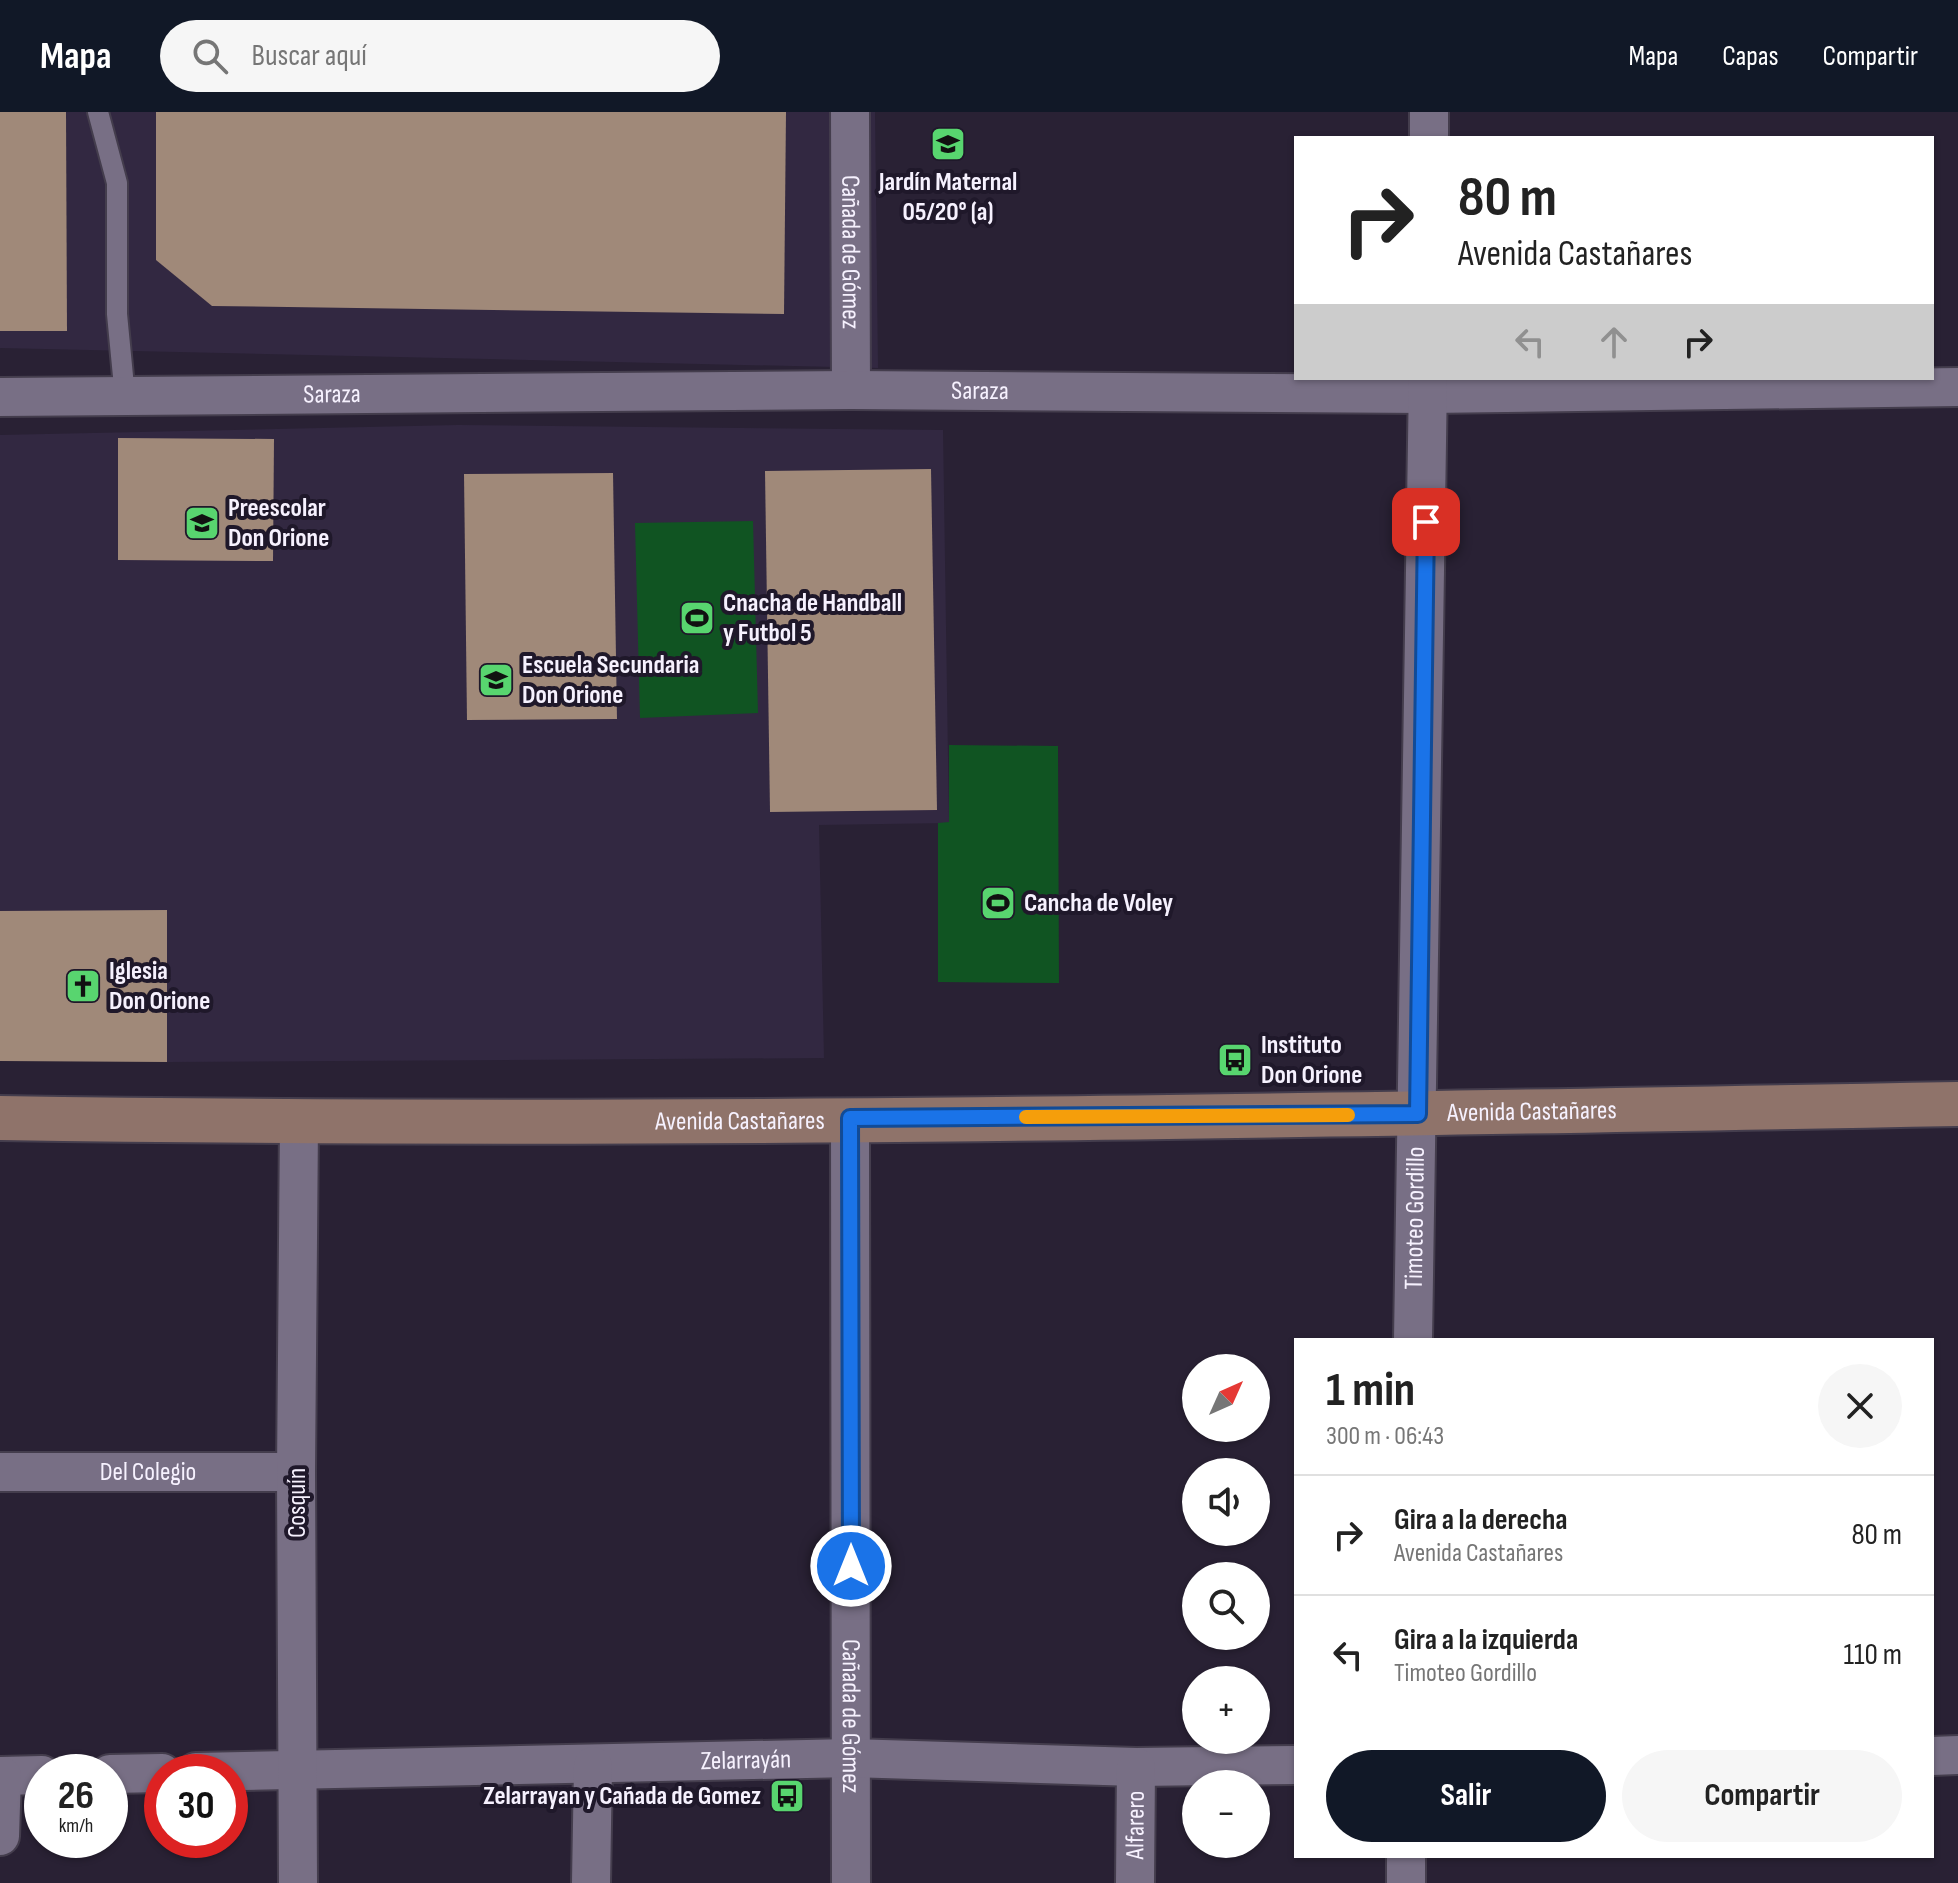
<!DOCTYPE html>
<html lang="es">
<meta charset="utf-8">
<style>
:root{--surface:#fff;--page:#f6f6f6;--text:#222;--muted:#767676;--line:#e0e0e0;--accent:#111827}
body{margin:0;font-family:"Sofia Sans Condensed",sans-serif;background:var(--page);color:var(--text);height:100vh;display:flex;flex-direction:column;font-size:30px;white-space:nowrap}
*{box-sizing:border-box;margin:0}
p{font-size:26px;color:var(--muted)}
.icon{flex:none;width:44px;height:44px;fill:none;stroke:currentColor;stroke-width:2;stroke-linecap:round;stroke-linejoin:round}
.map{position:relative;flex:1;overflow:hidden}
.drawer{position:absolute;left:1294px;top:1226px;width:640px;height:520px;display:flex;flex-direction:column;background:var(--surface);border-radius:0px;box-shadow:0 2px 6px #0004}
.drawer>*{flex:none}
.guide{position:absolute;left:1294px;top:24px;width:640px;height:244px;border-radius:0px;box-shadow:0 2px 6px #0004;background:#fff;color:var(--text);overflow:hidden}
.needle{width:52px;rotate:45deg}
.controls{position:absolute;left:1182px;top:1242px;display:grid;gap:16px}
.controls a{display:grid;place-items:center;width:88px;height:88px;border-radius:50%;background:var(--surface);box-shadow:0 2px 6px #0004;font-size:40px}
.speed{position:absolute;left:24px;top:1642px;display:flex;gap:16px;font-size:40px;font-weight:700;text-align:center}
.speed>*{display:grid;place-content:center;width:104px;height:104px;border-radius:50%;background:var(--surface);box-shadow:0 2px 6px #0004;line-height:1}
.speed small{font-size:20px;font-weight:400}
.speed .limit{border:12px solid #d22;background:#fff;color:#111}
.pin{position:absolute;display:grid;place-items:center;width:68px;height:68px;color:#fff;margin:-34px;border-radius:16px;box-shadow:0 4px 12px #0006}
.me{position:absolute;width:88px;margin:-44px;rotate:0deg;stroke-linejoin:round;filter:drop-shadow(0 0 6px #0008)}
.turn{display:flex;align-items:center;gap:28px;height:168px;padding:0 32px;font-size:36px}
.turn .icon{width:104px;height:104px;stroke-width:2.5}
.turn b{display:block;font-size:56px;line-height:68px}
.lanes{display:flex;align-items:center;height:76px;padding:0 32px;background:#0003;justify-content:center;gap:40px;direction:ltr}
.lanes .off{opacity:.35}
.round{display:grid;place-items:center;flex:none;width:84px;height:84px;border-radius:42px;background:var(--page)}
.head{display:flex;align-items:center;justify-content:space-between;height:136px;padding:0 32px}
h1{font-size:48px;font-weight:700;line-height:60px}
.primary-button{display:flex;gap:16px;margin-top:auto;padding:16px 32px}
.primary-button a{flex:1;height:92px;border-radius:48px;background:var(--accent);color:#fff;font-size:32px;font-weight:700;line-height:92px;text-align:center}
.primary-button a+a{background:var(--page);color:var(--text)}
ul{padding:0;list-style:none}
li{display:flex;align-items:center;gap:24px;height:120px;padding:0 32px;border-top:2px solid var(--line)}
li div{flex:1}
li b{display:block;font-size:30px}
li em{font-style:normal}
header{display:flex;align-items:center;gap:48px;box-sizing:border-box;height:112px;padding:0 40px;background:var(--accent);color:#fff}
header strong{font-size:38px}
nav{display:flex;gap:44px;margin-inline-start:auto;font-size:28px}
.search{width:560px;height:72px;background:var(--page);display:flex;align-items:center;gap:20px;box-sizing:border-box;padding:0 28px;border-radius:44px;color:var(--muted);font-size:30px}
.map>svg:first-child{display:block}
</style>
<header>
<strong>Mapa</strong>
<div class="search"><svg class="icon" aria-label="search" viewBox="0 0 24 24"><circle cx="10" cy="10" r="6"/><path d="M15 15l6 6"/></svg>Buscar aquí</div>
<nav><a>Mapa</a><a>Capas</a><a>Compartir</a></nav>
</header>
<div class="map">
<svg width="1958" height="1771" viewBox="0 0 1958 1771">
<rect width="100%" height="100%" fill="#292134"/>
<g fill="#322841">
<path d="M0,0H875L878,256L0,236Z"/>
<path d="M458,313L943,318L949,711L819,713L824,946L167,950L0,799V323Z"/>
</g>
<g fill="#105422">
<path d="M753,409L758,601L640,606L635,411Z"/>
<path d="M949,633L1058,634L1059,871L938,870V711L949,710Z"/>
</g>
<g fill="#a08979">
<path d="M0,0H66L67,219H0Z"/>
<path d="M156,0H786L784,202L212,194L156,148Z"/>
<path d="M118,326L274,327L273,449L118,448Z"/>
<path d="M931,357L937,698L770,700L765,359Z"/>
<path d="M613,361L617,607L467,608L464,362Z"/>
<path d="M167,798V950L0,949V799Z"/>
</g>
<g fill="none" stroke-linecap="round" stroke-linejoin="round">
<g stroke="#443d4d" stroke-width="24">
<path id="lane" d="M98,0L117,71V202L125,285"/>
</g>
<g stroke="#443d4d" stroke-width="42">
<g id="street">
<path id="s1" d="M850,0L851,278"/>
<path d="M1429,26V0"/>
<path id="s2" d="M0,285L851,278L1428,282L1958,275"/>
<path id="s3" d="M850,1006L851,1771"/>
<path id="s4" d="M1413,1228L1428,266"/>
<path id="s5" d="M0,1360H296"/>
<path d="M1932,1644L1958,1643"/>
<path id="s6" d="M196,1660L851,1646L1136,1655L1296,1653"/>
<path d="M110,1662L162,1661"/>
<path d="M0,1664L42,1663"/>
<path d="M0,1724L2,1664"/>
<path d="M1406,1744V1771"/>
<path d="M298,1771L296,1360L299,1011"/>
<path d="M591,1771L593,1654"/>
<path id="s7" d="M1135,1771L1136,1655"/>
</g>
</g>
<g stroke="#443d4d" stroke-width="48">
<g id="secondary">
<path id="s8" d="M0,1006C652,1016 1306,1004 1958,992"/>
</g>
</g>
<use href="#lane" stroke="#786f85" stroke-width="20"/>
<use href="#street" stroke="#786f85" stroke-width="38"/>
<use href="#secondary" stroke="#8f736a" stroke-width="44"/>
</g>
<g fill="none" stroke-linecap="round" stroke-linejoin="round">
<g stroke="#114b97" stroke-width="20">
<path id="route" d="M851,1454L850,1006L1418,1002L1426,410"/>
</g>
<use href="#route" stroke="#1a73e8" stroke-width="14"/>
<path stroke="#f59e0b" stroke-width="14" d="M1026,1005L1348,1003"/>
</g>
<defs>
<g id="school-square" transform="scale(1.8)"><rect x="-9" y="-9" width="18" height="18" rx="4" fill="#58d56f" stroke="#1f182a"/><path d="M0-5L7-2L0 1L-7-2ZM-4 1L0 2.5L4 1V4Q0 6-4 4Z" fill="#111"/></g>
<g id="stadium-square" transform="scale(1.8)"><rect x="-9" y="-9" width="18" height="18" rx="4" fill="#58d56f" stroke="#1f182a"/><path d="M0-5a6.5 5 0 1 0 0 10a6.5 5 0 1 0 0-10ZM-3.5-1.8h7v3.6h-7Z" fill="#111"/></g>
<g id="church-square" transform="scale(1.8)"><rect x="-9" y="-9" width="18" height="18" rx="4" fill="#58d56f" stroke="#1f182a"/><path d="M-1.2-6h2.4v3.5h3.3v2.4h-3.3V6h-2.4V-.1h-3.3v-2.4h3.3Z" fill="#111"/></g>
<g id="bus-square" transform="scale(1.8)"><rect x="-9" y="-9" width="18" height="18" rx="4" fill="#58d56f" stroke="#1f182a"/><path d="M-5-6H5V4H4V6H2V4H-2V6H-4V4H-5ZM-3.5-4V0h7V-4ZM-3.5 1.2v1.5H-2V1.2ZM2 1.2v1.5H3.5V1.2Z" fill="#111"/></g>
</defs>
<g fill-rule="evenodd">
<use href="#school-square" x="948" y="32"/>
<use href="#school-square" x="202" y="411"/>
<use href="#stadium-square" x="697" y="506"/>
<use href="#school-square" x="496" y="568"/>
<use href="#stadium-square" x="998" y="791"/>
<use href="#church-square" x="83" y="874"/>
<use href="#bus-square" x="1235" y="948"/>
<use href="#bus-square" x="787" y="1684"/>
</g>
<g text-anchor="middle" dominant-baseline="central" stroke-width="8" stroke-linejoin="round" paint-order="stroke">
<g font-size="26" font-weight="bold" fill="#f6f1fe" stroke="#1f182a" text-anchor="start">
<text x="948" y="70" text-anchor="middle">Jardín Maternal<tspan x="948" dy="30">05/20° (a)</tspan></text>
<text x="228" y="396">Preescolar<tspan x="228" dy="30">Don Orione</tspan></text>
<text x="723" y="491">Cnacha de Handball<tspan x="723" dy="30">y Futbol 5</tspan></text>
<text x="522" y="553">Escuela Secundaria<tspan x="522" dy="30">Don Orione</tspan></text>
<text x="1024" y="791">Cancha de Voley</text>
<text x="109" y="859">Iglesia<tspan x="109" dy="30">Don Orione</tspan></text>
<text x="1261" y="933">Instituto<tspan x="1261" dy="30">Don Orione</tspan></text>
<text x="761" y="1684" text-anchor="end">Zelarrayan y Cañada de Gomez</text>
</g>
<g font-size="26" fill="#f6f1fe" stroke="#1f182a">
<text stroke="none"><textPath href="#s1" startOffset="140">Cañada de Gómez</textPath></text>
<text stroke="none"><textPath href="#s2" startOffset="980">Saraza</textPath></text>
<text stroke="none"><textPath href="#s2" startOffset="332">Saraza</textPath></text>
<text stroke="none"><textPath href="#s8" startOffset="1532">Avenida Castañares</textPath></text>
<text stroke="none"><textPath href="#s8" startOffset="740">Avenida Castañares</textPath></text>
<text stroke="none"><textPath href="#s4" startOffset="122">Timoteo Gordillo</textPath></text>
<text stroke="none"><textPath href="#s5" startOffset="148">Del Colegio</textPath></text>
<text transform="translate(297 1391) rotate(-90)">Cosquín</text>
<text stroke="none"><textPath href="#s3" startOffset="598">Cañada de Gómez</textPath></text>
<text stroke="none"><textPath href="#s6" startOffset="550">Zelarrayán</textPath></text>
<text stroke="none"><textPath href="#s7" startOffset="58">Alfarero</textPath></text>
</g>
</g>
</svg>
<div class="controls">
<a><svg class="needle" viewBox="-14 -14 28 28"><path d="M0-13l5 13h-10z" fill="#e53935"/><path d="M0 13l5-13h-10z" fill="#767676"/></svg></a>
<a><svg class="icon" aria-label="sound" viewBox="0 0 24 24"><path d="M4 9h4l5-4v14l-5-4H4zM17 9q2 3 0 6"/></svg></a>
<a><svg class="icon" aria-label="search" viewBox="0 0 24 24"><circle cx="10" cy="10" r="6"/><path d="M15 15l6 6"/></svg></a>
<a>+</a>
<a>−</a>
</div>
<div class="speed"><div>26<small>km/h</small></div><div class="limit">30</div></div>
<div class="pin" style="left:1426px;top:410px;background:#d93025"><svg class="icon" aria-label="arrive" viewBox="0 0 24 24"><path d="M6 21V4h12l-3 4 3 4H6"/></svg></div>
<svg class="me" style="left:851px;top:1454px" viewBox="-20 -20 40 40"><circle r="17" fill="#1a73e8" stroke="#fff" stroke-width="3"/><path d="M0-11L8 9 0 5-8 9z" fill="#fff"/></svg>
<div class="guide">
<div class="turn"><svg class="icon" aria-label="right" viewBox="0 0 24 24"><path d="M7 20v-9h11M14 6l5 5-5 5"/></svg><div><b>80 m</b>Avenida Castañares</div></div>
<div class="lanes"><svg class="icon off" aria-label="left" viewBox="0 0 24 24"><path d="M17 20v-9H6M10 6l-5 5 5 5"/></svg><svg class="icon off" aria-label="ahead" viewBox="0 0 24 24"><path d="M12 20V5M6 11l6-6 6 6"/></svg><svg class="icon" aria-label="right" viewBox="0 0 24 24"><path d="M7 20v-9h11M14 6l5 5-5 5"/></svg></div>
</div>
<section class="drawer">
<div class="head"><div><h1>1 min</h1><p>300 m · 06:43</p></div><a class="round"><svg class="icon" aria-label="close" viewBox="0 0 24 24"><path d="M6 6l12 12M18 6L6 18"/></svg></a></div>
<ul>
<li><svg class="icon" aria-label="right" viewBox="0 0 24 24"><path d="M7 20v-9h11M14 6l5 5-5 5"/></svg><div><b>Gira a la derecha</b><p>Avenida Castañares</p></div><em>80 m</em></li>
<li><svg class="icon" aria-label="left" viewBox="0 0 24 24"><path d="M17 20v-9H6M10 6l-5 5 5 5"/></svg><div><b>Gira a la izquierda</b><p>Timoteo Gordillo</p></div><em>110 m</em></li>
</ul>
<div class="primary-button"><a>Salir</a><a>Compartir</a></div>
</section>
</div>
